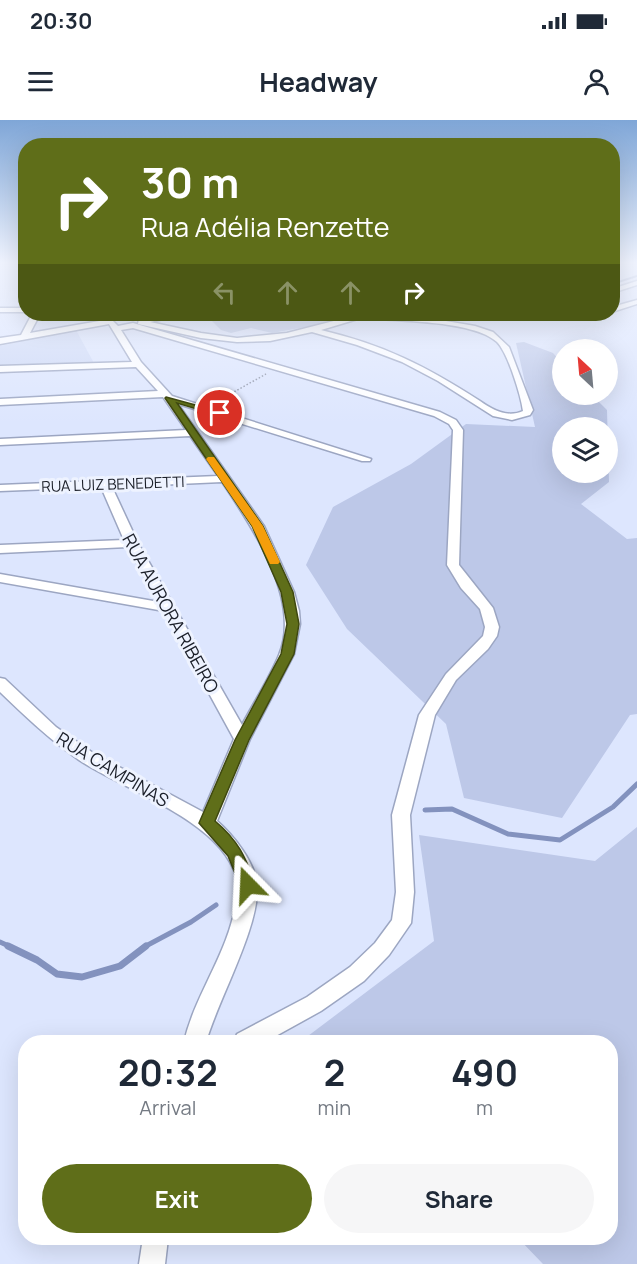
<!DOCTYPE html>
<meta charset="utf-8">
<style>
:root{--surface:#fff;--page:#f6f6f7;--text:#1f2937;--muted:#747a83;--accent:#5f6e19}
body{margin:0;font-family:Manrope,sans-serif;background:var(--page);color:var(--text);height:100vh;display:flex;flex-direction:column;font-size:22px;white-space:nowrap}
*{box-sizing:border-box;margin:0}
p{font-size:20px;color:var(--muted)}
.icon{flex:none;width:33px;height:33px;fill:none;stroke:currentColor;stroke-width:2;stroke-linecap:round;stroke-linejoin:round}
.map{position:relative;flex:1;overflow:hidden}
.drawer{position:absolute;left:18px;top:915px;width:600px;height:210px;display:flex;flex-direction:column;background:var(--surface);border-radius:24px;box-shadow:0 6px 24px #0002}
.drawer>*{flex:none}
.top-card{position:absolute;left:18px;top:18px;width:602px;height:183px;border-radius:24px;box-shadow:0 6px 24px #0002;background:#5f6e19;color:#fff;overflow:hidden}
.needle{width:39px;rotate:334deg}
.controls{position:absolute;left:552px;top:219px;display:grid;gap:12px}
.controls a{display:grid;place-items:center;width:66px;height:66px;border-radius:50%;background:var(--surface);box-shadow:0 6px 24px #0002;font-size:30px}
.pin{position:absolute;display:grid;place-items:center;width:51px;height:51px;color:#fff;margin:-26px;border:3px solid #fff;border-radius:50%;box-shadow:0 2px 6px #0007}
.me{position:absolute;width:66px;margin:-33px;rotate:339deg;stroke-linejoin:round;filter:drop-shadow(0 0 4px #0008)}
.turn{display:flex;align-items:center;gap:21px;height:126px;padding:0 24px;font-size:27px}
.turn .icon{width:78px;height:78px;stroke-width:2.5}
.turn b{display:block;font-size:42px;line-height:51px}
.lanes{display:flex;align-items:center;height:57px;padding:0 24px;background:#0003;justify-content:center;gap:30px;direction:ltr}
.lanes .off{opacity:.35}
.eta{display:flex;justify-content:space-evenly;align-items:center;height:102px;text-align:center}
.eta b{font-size:36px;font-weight:700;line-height:42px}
.cta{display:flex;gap:12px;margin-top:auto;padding:12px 24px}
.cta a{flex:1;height:69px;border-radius:36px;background:var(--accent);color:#fff;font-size:24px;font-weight:700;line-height:69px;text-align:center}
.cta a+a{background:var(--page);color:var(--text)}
.status{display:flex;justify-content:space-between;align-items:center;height:42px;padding:0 30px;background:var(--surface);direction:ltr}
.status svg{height:16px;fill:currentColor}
header{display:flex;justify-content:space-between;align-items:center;height:78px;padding:0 24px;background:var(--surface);font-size:27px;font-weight:700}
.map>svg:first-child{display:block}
</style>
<div class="status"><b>20:30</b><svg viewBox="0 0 49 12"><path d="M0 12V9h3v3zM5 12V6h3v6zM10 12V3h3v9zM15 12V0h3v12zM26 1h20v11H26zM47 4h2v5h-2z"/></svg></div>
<header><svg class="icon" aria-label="menu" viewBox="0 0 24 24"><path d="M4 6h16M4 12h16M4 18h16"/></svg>Headway<svg class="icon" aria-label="person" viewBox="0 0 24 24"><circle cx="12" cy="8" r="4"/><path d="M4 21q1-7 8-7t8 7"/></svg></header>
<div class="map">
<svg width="637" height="1144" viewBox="0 0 637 1144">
<rect width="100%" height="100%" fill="#dde6fe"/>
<path fill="#ced9f6" d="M76,210L95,245L0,248V226Z"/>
<g fill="#bdc8e8" fill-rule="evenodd">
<path d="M196,194H352L311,206L272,213L251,208L231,213L221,210L208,197Z"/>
<path d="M524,222L553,233L562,243V274L592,275L607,290L609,362L581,384L627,419L637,418V594L630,595L562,698L464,678L446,604L347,509L306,445L333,387L411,344L466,304L535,307L516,223ZM562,308H608V352H562Z"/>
<path d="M637,707V1144H543L518,1118H610V922H300L434,821L419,715L595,741Z"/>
</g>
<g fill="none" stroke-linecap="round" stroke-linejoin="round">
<g stroke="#8392be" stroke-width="2">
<path d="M612,164L637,156"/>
<path d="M175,195C225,201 275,203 325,194"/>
</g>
<g stroke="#8392be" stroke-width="5">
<path d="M425,690L452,689L508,714L560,720L613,687L637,664"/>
<path d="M0,822L11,827"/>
<path d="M144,827L191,802L216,785"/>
</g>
<path stroke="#8392be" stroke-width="7" d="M8,826L37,840L57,854L82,857L120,846L146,826"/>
<g stroke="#9ca6c2" stroke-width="3">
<g id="minor">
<path d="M637,161V165L612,173V169Z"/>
<path d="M637,180V184L612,192V187Z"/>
<rect x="0" y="188" width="26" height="4"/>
<path d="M32,194H40L30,213L111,199L118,206L133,203L440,292L456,300L463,310L459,445L493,488L499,507L497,516L488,529L456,560L435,595L410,695L414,772L411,803L389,835L364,861L321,891L265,922H234L237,914L307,877L350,847L375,823L392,800L396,772L392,695L419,595L446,554L483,516L485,507L480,489L461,468L447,445L453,310L449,304L434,296L133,208L121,210L141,242L172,276L371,339L370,341H362L178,284L264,406L294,472L299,491L300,504L294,534L250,619L217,701C233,715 256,743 257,766C260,806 218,880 206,922H184C195,874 229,832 236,782C237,777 239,770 238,765C230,703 125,671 79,640C50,620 25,596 0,572V558L5,559L56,607L93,633L203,692L234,619L164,491L0,462V454L159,482L128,427L0,433V425L124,420L101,367L0,371V365L218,356L190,316L0,325V319L186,310L163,277L0,285V279L158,271L136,247L0,252V246L132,242L109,204L0,224V218L21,215ZM222,362C252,406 302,481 279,535C269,559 254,582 242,605L138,423L112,367Z"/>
<path d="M140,194H148L146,198L177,194L176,196L150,202L201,213L237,218L287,213L361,194L434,199L475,206L493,212L509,227L533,290L530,295L512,300L493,296L438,261L402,242L357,225L312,212L270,221L237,222L201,218L138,204ZM361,198C393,201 474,200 497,222C508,233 521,276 523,291C507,298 493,290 480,281C426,246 384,225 321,210Z"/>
<path d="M573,194H606C599,198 580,198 573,194Z"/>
<path d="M143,1118H168L165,1144H139Z"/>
</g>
</g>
<path stroke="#8d94a6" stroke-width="1.5" stroke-dasharray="1.5 2" stroke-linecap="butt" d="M216,282L266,254"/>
<use href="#minor" fill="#fff" fill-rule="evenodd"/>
</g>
<linearGradient id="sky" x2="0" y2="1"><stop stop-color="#7fa6d7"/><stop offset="0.47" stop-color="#f0f4ff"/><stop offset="1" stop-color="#f0f4ff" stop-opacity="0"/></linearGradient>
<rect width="637" height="303" fill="url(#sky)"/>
<path fill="#5f6e19" stroke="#3e4810" stroke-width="1.5" d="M166,277L225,293L220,296L177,283L263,406L293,472L299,504L294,534L249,620L215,701C239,721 245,737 256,765L254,770L248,772L242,770L228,736L199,703L235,620L281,534L287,504L281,472L252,406L165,278Z"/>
<path fill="#f59e0b" d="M208,337H214L263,406L280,442L278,444H270L269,442L252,406L206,339Z"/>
<g text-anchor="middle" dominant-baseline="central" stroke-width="6" stroke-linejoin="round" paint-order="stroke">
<g font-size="15" fill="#1b1f29" stroke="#eef3ff">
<text transform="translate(113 364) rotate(-2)">RUA LUIZ BENEDETTI</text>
</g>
<g font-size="18" fill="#1b1f29" stroke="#eef3ff">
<text transform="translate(171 493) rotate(61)">RUA AURORA RIBEIRO</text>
<text transform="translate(113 649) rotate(31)">RUA CAMPINAS</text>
</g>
</g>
</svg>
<div class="controls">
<a><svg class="needle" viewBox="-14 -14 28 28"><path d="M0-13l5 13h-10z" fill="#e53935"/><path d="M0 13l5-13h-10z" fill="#747a83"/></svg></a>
<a><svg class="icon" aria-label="layers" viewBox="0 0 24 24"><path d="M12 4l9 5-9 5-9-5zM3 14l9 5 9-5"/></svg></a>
</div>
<div class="pin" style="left:220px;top:293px;background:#d93025"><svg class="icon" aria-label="arrive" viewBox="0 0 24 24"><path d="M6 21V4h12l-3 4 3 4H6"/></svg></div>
<svg class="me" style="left:248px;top:765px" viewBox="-20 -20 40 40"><path d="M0-17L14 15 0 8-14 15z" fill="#5f6e19" stroke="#fff" stroke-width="4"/></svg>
<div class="top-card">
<div class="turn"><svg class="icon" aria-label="right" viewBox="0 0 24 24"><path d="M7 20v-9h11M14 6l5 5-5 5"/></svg><div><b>30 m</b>Rua Adélia Renzette</div></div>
<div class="lanes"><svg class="icon off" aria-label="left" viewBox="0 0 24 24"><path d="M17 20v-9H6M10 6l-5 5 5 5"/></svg><svg class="icon off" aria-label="ahead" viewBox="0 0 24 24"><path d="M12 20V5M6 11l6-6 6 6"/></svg><svg class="icon off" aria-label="ahead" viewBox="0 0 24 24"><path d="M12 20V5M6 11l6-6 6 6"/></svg><svg class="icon" aria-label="right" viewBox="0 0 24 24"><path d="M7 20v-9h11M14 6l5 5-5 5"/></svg></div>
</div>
<section class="drawer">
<div class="eta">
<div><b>20:32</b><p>Arrival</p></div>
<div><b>2</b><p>min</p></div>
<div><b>490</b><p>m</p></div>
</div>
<div class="cta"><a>Exit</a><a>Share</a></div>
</section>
</div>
